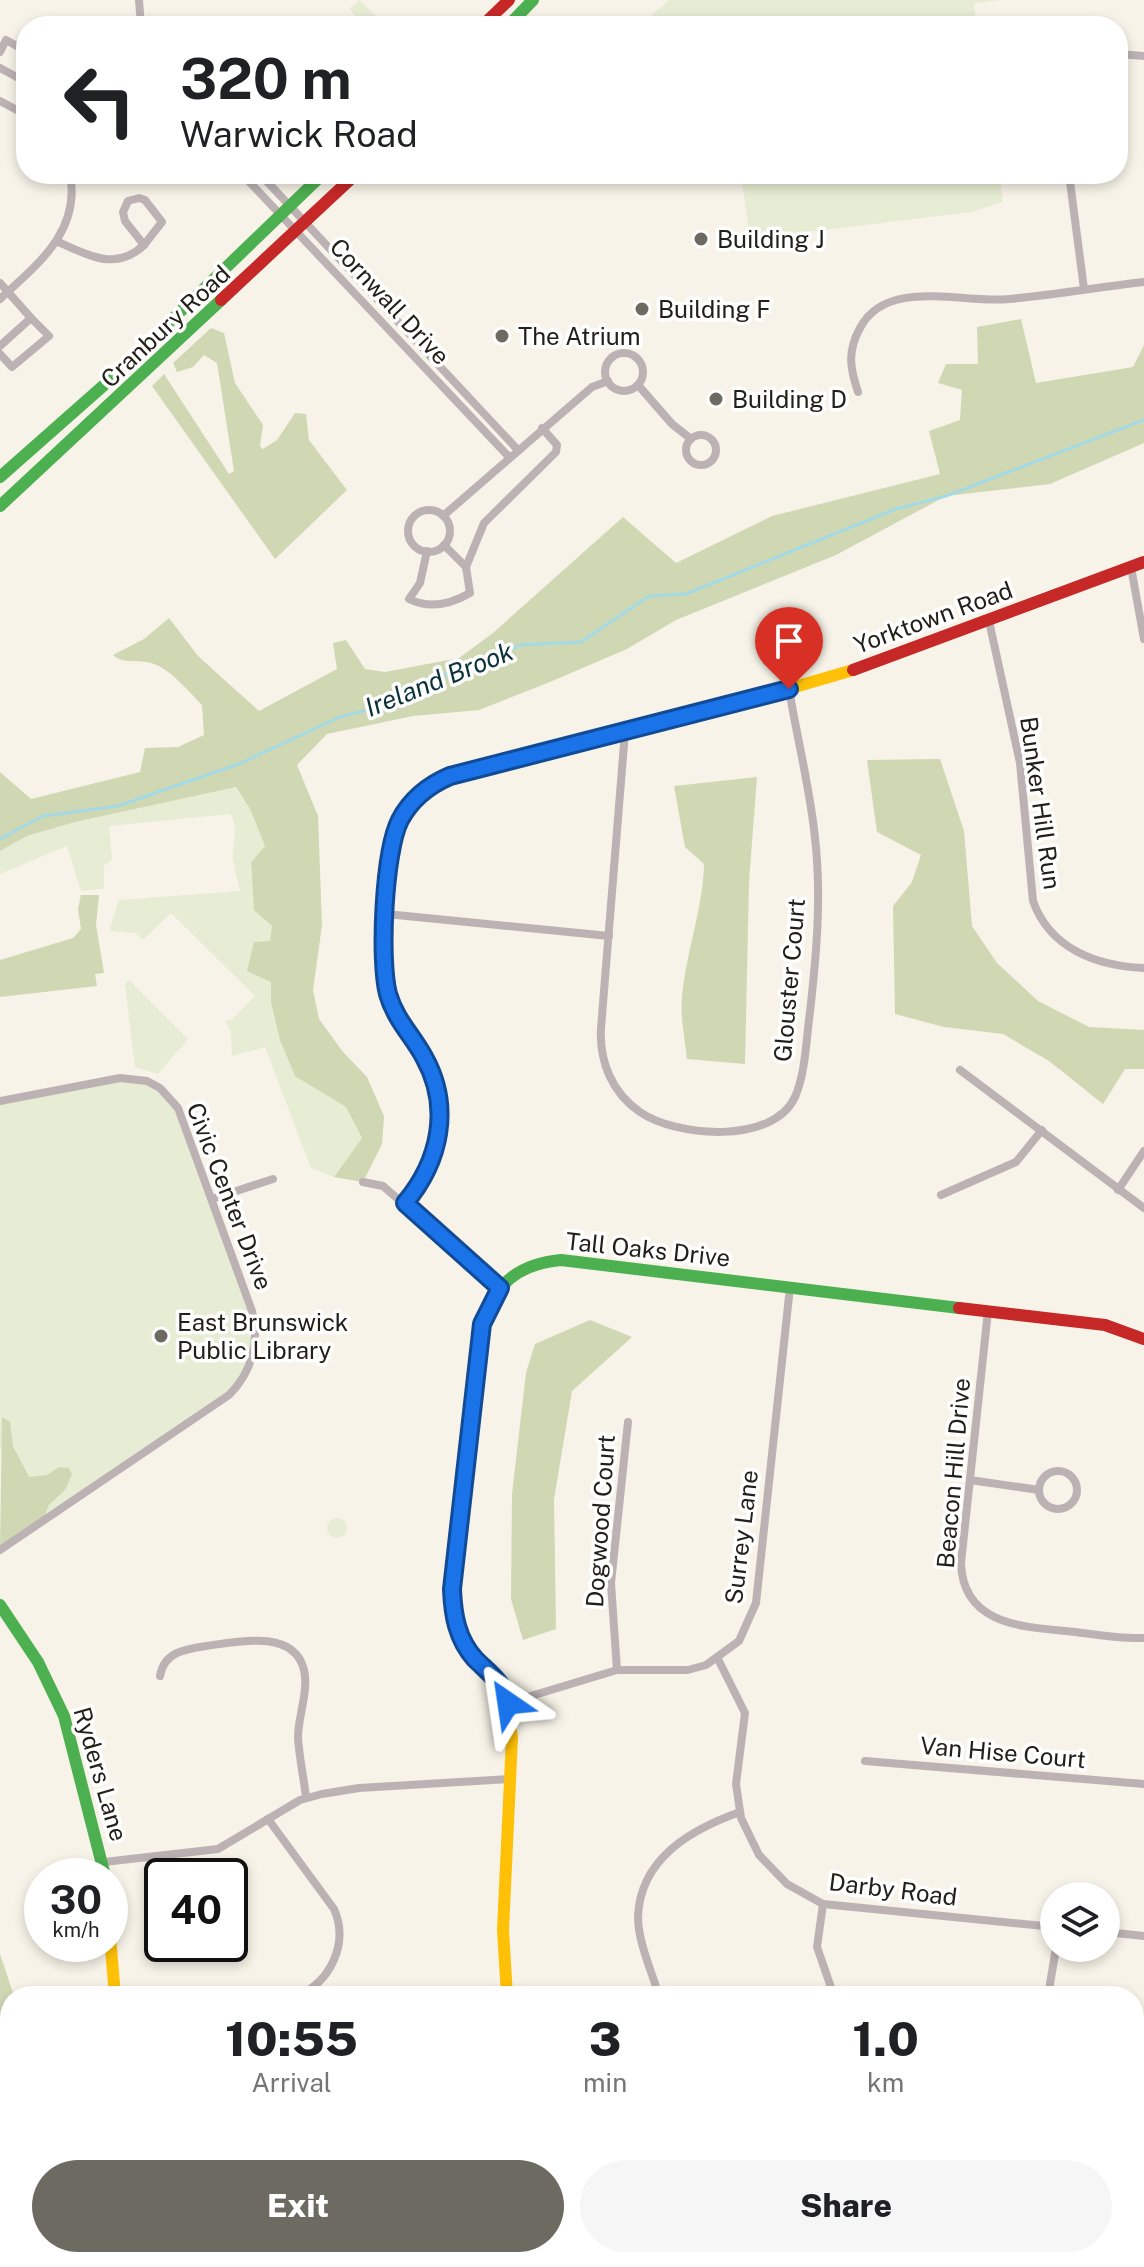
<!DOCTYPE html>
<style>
:root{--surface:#fff;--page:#f6f6f6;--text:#202124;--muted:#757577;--accent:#6d6a61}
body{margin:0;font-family:"Public Sans",sans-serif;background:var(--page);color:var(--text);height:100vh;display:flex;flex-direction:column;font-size:30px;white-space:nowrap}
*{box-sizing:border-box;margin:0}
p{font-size:26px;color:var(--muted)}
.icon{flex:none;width:44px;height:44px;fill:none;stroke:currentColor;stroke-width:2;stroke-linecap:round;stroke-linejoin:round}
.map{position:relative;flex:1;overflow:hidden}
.side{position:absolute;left:0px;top:1986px;width:1144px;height:282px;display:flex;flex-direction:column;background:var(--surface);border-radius:32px 32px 0 0;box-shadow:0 4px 12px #0003}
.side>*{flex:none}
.guide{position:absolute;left:16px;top:16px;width:1112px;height:168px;border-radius:32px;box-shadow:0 4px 12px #0003;background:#fff;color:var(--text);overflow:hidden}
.fabs{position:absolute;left:1040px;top:1882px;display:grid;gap:16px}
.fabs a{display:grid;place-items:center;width:80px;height:80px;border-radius:50%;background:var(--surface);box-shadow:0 4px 12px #0003;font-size:40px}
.speed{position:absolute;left:24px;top:1858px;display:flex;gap:16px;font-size:40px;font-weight:700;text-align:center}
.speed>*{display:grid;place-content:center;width:104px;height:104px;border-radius:50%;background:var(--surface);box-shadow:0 4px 12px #0003;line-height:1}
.speed small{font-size:20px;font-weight:400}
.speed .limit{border:4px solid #111;border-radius:12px;background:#fff;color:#111}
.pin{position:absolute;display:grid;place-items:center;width:68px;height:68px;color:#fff;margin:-82px -34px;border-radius:50% 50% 50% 0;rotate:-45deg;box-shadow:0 0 8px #0007}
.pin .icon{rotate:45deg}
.me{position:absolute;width:88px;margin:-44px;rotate:328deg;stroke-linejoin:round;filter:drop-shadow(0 0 6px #0008)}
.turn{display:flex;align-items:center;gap:28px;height:168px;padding:0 32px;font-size:36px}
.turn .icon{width:104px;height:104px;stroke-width:2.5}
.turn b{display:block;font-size:56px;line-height:68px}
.eta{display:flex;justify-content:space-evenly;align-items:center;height:136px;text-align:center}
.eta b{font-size:48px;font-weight:800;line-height:56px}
.primary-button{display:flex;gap:16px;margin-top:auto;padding:16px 32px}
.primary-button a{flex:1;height:92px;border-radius:48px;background:var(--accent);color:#fff;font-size:32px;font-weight:800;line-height:92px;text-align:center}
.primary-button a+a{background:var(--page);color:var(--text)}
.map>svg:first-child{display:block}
</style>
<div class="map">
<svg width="1144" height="2267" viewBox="0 0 1144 2267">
<rect width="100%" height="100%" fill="#f7f3e8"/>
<g fill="#e7ecd4">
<path d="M360,0L379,20L372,26H365L349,9Z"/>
<path d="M669,0H1000L974,3L977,26H659L650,17Z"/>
<path d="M741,174H999L1003,202L971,212L750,239Z"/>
<path d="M235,787L250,809L265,846L251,862L254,909L272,926L271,1002L295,1075L346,1107L362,1138L334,1177L311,1168L265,1047L232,1056L231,1032L225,1021L232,1020L255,996L171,913L143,940L135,933L109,931L119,900L240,891C238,879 232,864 233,852C233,838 239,827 230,814L109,826L112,859L104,866V889L81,891L67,846L0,874V851L27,836L75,822Z"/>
<path d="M129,980L188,1039L158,1074L135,1067L125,984Z"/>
<path d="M136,1078L170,1097L252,1311L255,1344L235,1389L42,1522L49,1505L65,1490L59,1467L47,1475L29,1477L24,1472L13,1444L0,1449V1101Z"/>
<circle cx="337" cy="1528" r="10"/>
</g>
<g fill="#cfd8b3">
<path d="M1021,319L1036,383L1133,367L1144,345V443L1050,484L946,496L836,555L676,620L627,649L545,684L479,710L413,716L327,734L297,765L318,816L322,925L313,990L319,1019L343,1052L367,1077L384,1116L382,1144L363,1182L334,1177L362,1138L346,1107L295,1076L280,1040L271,1002V982L247,971L254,942L270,941L272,926L254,910L251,862L265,846L250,809L236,787L75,822L27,836L0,851V772L31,799L140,772L145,748L178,747L204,735L202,705C188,691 170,668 151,663C137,659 125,665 113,655L144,639L169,618L198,656L259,711L337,669L333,643L346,640L365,669L385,672L459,658L493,633L623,517L676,563L772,516L940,474L929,431L960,420L962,390L938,383L946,364H978L977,327Z"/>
<path d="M211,328L224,333L235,383L263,425L260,446L263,449L277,440L295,413L306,414L309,440L347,490L275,559L152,386L164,374L229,474L234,471L217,363L204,355L193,367L177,372L173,363Z"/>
<path d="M940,759L964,831L972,926L997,963L1038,1001L1089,1027L1144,1030V1069H1125L1103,1104L1049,1061L1003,1034L944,1027L895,1014L893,906L912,882L921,855L877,832L867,760Z"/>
<path d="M757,777L749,882L745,1064L687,1059C685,1039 680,1017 682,998C686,952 703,909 704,864L685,847L674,786Z"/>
<path d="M81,895H99L96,925L104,973L95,974L97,986L0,997V960L73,938L81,929L78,909Z"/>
<path d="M590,1320L632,1337L572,1391L554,1499L556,1629L523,1640L511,1599L512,1494L526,1373L535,1344Z"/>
<path d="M2,1417L10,1422L13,1446L29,1477L47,1475L59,1467L69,1468L72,1474L65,1490L49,1505L42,1522L0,1550Z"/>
<path d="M0,1954L14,1996H10V2062L0,2060Z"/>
<path d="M17,2258H111L119,2262L118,2267H56Z"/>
</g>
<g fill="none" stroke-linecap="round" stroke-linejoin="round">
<path stroke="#a4dae6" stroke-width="3" d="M0,839L43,816L118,806L241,763L340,717L396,702L428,678L478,669L519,645L581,642L649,596L686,594L896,509L946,496L1144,420"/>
<g stroke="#bcb2b4" stroke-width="8">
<path d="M139,0L141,26"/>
<path d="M0,52L6,40L26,51"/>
<path d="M1118,54L1144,56"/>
<path d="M0,68L26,82"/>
<path d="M0,101L26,115"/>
<path d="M242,174L509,457"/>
<path d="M260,174L517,449"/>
<path d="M1069,174L1084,289"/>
<path d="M139,198L145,200L162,222L144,245L125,221L123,212L128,201Z"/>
<path d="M58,242C89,255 116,272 144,245"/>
<path d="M0,283L31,318"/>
<path d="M0,299C38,264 81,231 70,174"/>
<path d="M0,346L31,318L49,336L12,367L0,354"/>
<circle cx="624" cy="372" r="19"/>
<path d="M638,385L672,424L691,439"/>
<path d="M858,392C850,368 847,352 860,328C887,277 964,304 1009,299C1054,295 1099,287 1144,282"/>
<circle cx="701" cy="450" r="15"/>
<circle cx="429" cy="531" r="21"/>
<path d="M443,516L592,387L608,381"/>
<path d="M444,545L466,567"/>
<path d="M427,551L420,583L409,599C429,609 451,604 470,593L466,567L484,523L556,452L557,445L542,428"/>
<path d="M1131,567L1144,639"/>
<path d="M989,621L1020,763L1033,901C1050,949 1097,966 1144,968"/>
<path d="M625,732L601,1028C599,1061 612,1093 640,1112C676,1137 773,1145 795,1097C805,1074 806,1044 809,1020C816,961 822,898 815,838C810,788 797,738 789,689"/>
<path d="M386,914L609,936"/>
<path d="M960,1070L1144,1208"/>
<path d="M0,1101L120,1078L147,1081L160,1088L178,1108L252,1311C260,1342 252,1372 229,1395L0,1550"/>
<path d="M363,1182L383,1186L500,1288"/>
<path d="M1118,1190L1144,1151"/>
<path d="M941,1195L1016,1162L1042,1130"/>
<path d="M212,1199L273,1179"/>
<path d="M988,1311L961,1563C963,1627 1027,1627 1075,1632C1098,1635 1121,1639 1144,1638"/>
<circle cx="1058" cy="1490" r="19"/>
<path d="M970,1480L1039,1490"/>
<path d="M718,1659L745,1713L736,1784L741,1818L759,1855L787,1884L823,1904L1054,1927"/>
<path d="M617,1670L611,1583L628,1422"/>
<path d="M160,1676C164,1652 185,1649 206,1646C235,1642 294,1628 304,1670C309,1690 298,1717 298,1737C299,1757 304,1778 306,1798"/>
<path d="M508,1703L617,1670H688L706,1665L739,1641L756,1603L790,1287"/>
<path d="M865,1761L1144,1784"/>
<path d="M268,1819L334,1909C349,1943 331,1981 298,1996"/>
<path d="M104,1862L218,1849L300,1800L322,1794L359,1788L510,1779"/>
<path d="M823,1904L817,1947L834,1996"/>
<path d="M1106,1932L1144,1936"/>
<path d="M659,1996C652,1972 638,1942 638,1917C640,1858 692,1829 740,1812"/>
<path d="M1048,1996L1056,1948"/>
<path d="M1134,2112L1144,2106"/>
<path d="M0,2136L10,2137"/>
<path d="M303,2258L311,2267"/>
<path d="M594,2258L596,2267"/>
</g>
<g stroke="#4caf50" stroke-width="12">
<path d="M508,26L533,0"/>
<path d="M0,477L103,386L323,174"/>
<path d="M0,506L221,300"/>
<path d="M476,1378C483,1317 488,1267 561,1260L959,1308"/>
<path d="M0,1605L38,1662L64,1716L105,1876"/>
<path d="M1134,2214L1144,2211"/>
</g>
<g stroke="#ffc107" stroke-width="12">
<path d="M387,900C391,837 397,799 459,774L722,708L853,670"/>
<path d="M476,1378L452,1589L456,1623L467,1648L504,1687L512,1738L503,1930L507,1996"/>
<path d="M110,1936L115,1996"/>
<path d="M136,2258L137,2267"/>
</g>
<g stroke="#c62828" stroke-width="12">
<path d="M482,26L509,0"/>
<path d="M221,300L356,174"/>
<path d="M853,670L1144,562"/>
<path d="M387,900C385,934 379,970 391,1003C399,1022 413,1037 423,1055C452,1106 439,1158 405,1203"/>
<path d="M959,1308L1105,1325L1144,1339"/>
<path d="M859,2267L896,2258"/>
</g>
</g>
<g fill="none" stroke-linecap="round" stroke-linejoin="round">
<g stroke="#114b97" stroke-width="20">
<path id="route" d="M508,1703C503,1682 490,1674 475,1659C457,1639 453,1615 452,1589L482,1324L500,1288L405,1203C440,1161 452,1107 424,1057C412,1035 395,1019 388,994C379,960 384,851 400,820C411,799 429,785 450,776L789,689"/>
</g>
<use href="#route" stroke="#1a73e8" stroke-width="14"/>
</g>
<g fill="#6d6a61" stroke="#fff" stroke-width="3">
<circle cx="701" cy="239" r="8"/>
<circle cx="642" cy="309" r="8"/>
<circle cx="502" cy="336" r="8"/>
<circle cx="716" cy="399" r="8"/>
<circle cx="161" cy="1336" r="8"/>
</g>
<g text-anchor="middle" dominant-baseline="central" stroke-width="7" stroke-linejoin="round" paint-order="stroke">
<g font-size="24" fill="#222018" stroke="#fff" text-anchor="start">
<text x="717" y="239">Building J</text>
<text x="658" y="309">Building F</text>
<text x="518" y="336">The Atrium</text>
<text x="732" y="399">Building D</text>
<text x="177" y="1322">East Brunswick<tspan x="177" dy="28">Public Library</tspan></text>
</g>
<g font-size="24" fill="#222018" stroke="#fff">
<text transform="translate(390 301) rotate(47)">Cornwall Drive</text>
<text transform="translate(165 326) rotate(-43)">Cranbury Road</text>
<text transform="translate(933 617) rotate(-20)">Yorktown Road</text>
<text transform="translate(1041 803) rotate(82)">Bunker Hill Run</text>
<text transform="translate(789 980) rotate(-85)">Glouster Court</text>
<text transform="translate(230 1196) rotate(69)">Civic Center Drive</text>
<text transform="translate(648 1249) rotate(6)">Tall Oaks Drive</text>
<text transform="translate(953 1473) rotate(-85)">Beacon Hill Drive</text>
<text transform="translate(600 1521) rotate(-86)">Dogwood Court</text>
<text transform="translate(741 1537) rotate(-83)">Surrey Lane</text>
<text transform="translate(1003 1752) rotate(5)">Van Hise Court</text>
<text transform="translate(101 1774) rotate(74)">Ryders Lane</text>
<text transform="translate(893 1889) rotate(7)">Darby Road</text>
</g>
<g font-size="26" font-style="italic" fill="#0b313b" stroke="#fff">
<text transform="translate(439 679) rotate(-22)">Ireland Brook</text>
</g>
</g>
</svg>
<div class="fabs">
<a><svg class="icon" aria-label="layers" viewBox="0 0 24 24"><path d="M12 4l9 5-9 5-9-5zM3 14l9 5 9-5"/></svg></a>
</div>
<div class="speed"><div>30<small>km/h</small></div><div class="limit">40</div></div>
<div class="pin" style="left:789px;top:689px;background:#d93025"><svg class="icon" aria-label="arrive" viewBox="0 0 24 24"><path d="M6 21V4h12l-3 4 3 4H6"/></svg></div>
<svg class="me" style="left:508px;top:1703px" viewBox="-20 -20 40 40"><path d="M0-17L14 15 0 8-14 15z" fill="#1a73e8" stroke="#fff" stroke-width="4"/></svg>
<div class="guide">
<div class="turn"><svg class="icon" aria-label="left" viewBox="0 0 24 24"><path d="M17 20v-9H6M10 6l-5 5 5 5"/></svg><div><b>320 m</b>Warwick Road</div></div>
</div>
<section class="side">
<div class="eta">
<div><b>10:55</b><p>Arrival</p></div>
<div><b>3</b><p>min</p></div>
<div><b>1.0</b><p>km</p></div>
</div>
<div class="primary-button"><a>Exit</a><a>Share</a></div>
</section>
</div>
